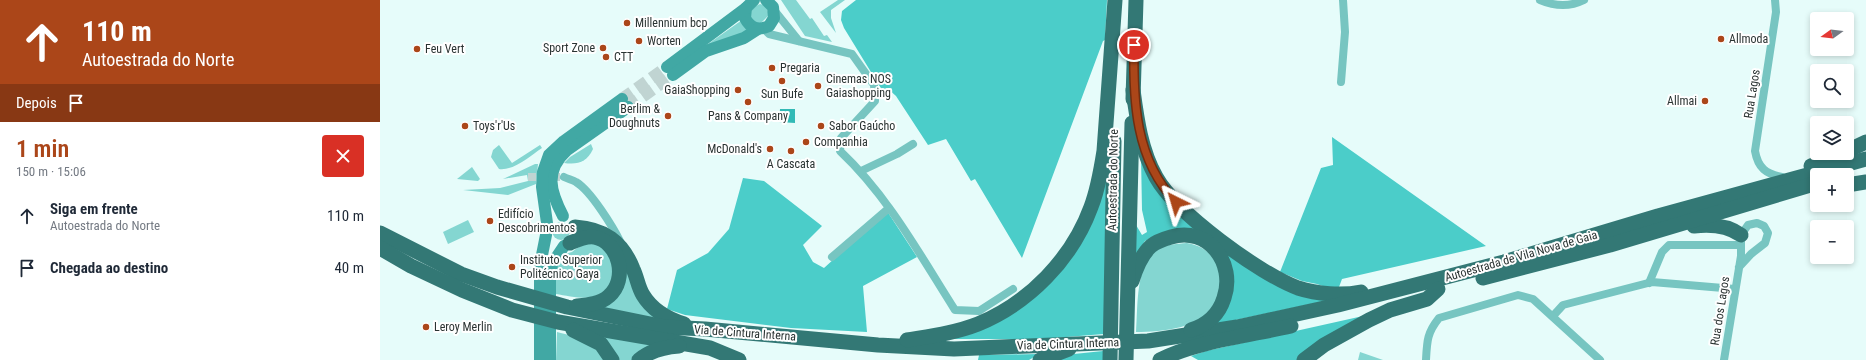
<!DOCTYPE html>
<html lang="pt">
<meta charset="utf-8">
<style>
:root{--surface:#fff;--page:#f2f2f3;--text:#1f2937;--muted:#747a83;--accent:#ab4619}
body{margin:0;font-family:"Roboto Condensed",sans-serif;background:var(--page);color:var(--text);height:100vh;display:flex;flex-direction:column;font-size:15px;white-space:nowrap}
*{box-sizing:border-box;margin:0}
p{font-size:13px;color:var(--muted)}
.icon{flex:none;width:22px;height:22px;fill:none;stroke:currentColor;stroke-width:2;stroke-linecap:round;stroke-linejoin:round}
.map{position:relative;flex:1;overflow:hidden}
.sheet{display:flex;flex-direction:column;background:var(--surface);width:380px}
.sheet>*{flex:none}
.banner{background:#ab4619;color:#fff;overflow:hidden}
.needle{width:26px;rotate:255deg}
.tools{position:absolute;left:1430px;top:12px;display:grid;gap:8px}
.tools a{display:grid;place-items:center;width:44px;height:44px;border-radius:4px;background:var(--surface);box-shadow:0 2px 6px #0003;font-size:20px}
.pin{position:absolute;display:grid;place-items:center;width:34px;height:34px;color:#fff;margin:-17px;border:2px solid #fff;border-radius:50%;box-shadow:0 1px 4px #0007}
.me{position:absolute;width:44px;margin:-22px;rotate:320deg;stroke-linejoin:round;filter:drop-shadow(0 0 3px #0008)}
.turn{display:flex;align-items:center;gap:14px;height:84px;padding:0 16px;font-size:18px}
.turn .icon{width:52px;height:52px;stroke-width:2.5}
.turn b{display:block;font-size:28px;line-height:34px}
.then{display:flex;align-items:center;height:38px;padding:0 16px;background:#0003;gap:8px;font-size:15px}
.round{display:grid;place-items:center;flex:none;width:42px;height:42px;border-radius:4px;background:var(--page)}
.summary{display:flex;align-items:center;justify-content:space-between;height:68px;padding:0 16px}
h1{font-size:24px;font-weight:600;line-height:30px;color:var(--accent)}
ul{padding:0;list-style:none}
li{display:flex;align-items:center;gap:12px;height:52px;padding:0 16px}
li div{flex:1}
li b{display:block;font-size:15px}
li em{font-style:normal}
main{display:flex;flex:1;min-height:0}
.map>svg:first-child{display:block}
</style>
<main>
<section class="sheet">
<div class="banner">
<div class="turn"><svg class="icon" aria-label="ahead" viewBox="0 0 24 24"><path d="M12 20V5M6 11l6-6 6 6"/></svg><div><b>110 m</b>Autoestrada do Norte</div></div>
<div class="then">Depois<svg class="icon" aria-label="arrive" viewBox="0 0 24 24"><path d="M6 21V4h12l-3 4 3 4H6"/></svg></div>
</div>
<div class="summary"><div><h1>1 min</h1><p>150 m · 15:06</p></div><a class="round" style="background:#d93025;color:#fff"><svg class="icon" aria-label="close" viewBox="0 0 24 24"><path d="M6 6l12 12M18 6L6 18"/></svg></a></div>
<ul>
<li><svg class="icon" aria-label="ahead" viewBox="0 0 24 24"><path d="M12 20V5M6 11l6-6 6 6"/></svg><div><b>Siga em frente</b><p>Autoestrada do Norte</p></div><em>110 m</em></li>
<li><svg class="icon" aria-label="arrive" viewBox="0 0 24 24"><path d="M6 21V4h12l-3 4 3 4H6"/></svg><div><b>Chegada ao destino</b></div><em>40 m</em></li>
</ul>
</section>
<div class="map">
<svg width="1486" height="360" viewBox="0 0 1486 360">
<rect width="100%" height="100%" fill="#e6fcfa"/>
<g fill="#84d6d1">
<path d="M401,0H416L430,19L432,18L444,36L447,35L452,42L425,36Z"/>
<path d="M458,0H465L451,10V18L456,33L440,12Z"/>
<path d="M380,4L386,6L389,15L381,23L377,24L371,20L370,12L376,6Z"/>
<path d="M362,20L371,32L290,71Z"/>
<path d="M211,144L213,149C207,162 198,165 184,163L190,157Z"/>
<path d="M119,145L132,163L160,145L162,148C150,156 134,171 119,169L111,157L113,150Z"/>
<path d="M155,164H158L156,184L128,195L83,190L120,188L148,181L147,175L123,179Z"/>
<path d="M92,167L100,179L98,181L77,179Z"/>
<path d="M88,220L94,232L68,244L63,232Z"/>
<circle cx="181" cy="231" r="9"/>
<path d="M209,243L218,244L232,257C232,264 234,273 232,279C228,306 195,297 176,294C176,281 173,264 184,255C186,253 190,253 192,252C198,247 202,245 209,243Z"/>
<path d="M807,243C828,247 831,255 843,272C841,280 842,295 837,303C822,328 783,332 756,332C758,309 755,260 779,248C788,244 797,244 807,243Z"/>
<path d="M242,258L278,319L218,308Z"/>
<path d="M177,332C204,339 208,338 226,360H176Z"/>
<path d="M221,336L281,345L252,360H237Z"/>
<path d="M980,352L1003,360H978Z"/>
</g>
<g fill="#4bcdc9">
<path d="M476,0H727L725,40L723,41L642,258L595,179L591,181L566,139L548,145L516,96L507,88L502,90L464,28L461,20L462,11Z"/>
<path d="M952,137L1106,246L962,279L959,287L951,289L937,284L922,281L900,272L941,168L953,165Z"/>
<path d="M728,152L724,334L661,339H563L594,331L701,243C719,215 722,184 728,152Z"/>
<path d="M761,156L843,246L954,299L832,325L839,318L842,247L776,235L765,241L755,256L756,225L762,235L767,232L762,210Z"/>
<path d="M363,178L384,181L442,226L423,245L433,262L444,268L507,211L537,257L483,286L487,332L411,328L305,315L287,309L297,270L328,253L349,229Z"/>
<path d="M983,316L920,360H818L811,356L826,351Z"/>
<path d="M723,351V360H674L694,354Z"/>
<path d="M659,354L649,360H598L599,355Z"/>
</g>
<path fill="#31bab6" d="M400,109H415V123L399,122Z"/>
<g fill="none" stroke-linecap="round" stroke-linejoin="round">
<path stroke="#c0d4d2" stroke-width="8" stroke-dasharray="8 4" stroke-linecap="butt" d="M148,177H184"/>
<g stroke="#c0d4d2" stroke-width="12" stroke-dasharray="12 6" stroke-linecap="butt">
<path d="M242,99L287,67"/>
<path d="M248,107L293,75"/>
</g>
<g stroke="#77c5c1" stroke-width="8">
<path d="M1160,0C1174,6 1190,7 1204,0"/>
<path d="M1395,0L1396,12L1375,151C1378,168 1386,174 1402,177"/>
<path d="M394,10L419,41"/>
<path d="M384,29L389,34L472,54L494,85L495,101L461,138L460,151C508,196 540,255 575,310L599,311L633,289"/>
<path d="M961,82L965,32L963,0"/>
<path d="M481,171L517,154L533,144"/>
<path d="M184,177C188,179 193,180 196,182C211,191 233,227 241,243"/>
<path d="M452,257L509,208"/>
<path d="M1269,283L1282,252L1289,245H1361"/>
<path d="M1173,316L1183,305L1272,282L1355,289"/>
<path d="M1046,360C1047,341 1047,333 1059,318L1138,295L1153,299L1220,360"/>
<path d="M1344,360L1361,256V235L1368,225L1377,223L1384,226L1388,233L1385,243L1371,254L1359,267"/>
</g>
<g stroke="#41a8a4" stroke-width="12">
<path d="M374,0L366,8L365,18C370,28 378,31 389,26L394,18L393,7L386,0"/>
<path d="M287,67L366,8"/>
<path d="M293,75L326,51L364,38L378,29"/>
<path d="M183,216C170,191 164,171 187,150L248,107"/>
<path d="M167,223L162,187L163,172L169,155L184,141L242,99"/>
<path d="M160,360V276L161,260L166,235"/>
<path d="M170,360V279L172,264L184,246"/>
</g>
<g stroke="#337875" stroke-width="15">
<path d="M753,90C757,120 761,150 776,177C796,213 880,274 918,288C937,294 962,296 981,292"/>
<path d="M753,99L756,0"/>
<path d="M1467,151L1486,142"/>
<path d="M1431,166L1462,153"/>
<path d="M1467,185L1486,182"/>
<path d="M1314,226C1331,224 1347,225 1361,235"/>
<path d="M195,227C224,229 242,241 253,269C257,277 258,287 263,295C272,310 288,319 304,324"/>
<path d="M0,233L81,274L117,287L187,307L285,327L325,329L498,345L574,349L768,341L857,327L958,305L1124,262L1278,216L1486,159"/>
<path d="M190,243C197,240 206,236 214,237C240,242 248,280 229,296C220,304 208,305 197,306"/>
<path d="M0,248L31,266L82,290L132,310L178,322L330,348L359,360"/>
<path d="M1103,278L1230,245L1437,183"/>
<path d="M752,281C756,268 761,255 771,246C777,241 784,239 791,237C828,226 856,263 844,298C839,314 827,325 811,330"/>
<path d="M193,330L221,344L232,360"/>
<path d="M527,340C551,336 575,333 598,324C649,303 692,259 711,207C718,189 721,170 724,151L735,0"/>
<path d="M259,360C271,350 284,347 299,346"/>
<path d="M660,360L689,349"/>
<path d="M730,360L734,141"/>
<path d="M746,360L752,123"/>
<path d="M780,360C814,342 872,335 911,326"/>
<path d="M924,360L944,345L989,320L1010,310L1047,299L1058,289"/>
</g>
</g>
<g fill="none" stroke-linecap="round" stroke-linejoin="round">
<g stroke="#6f2e10" stroke-width="10">
<path id="route" d="M754,45C753,100 755,160 796,202"/>
</g>
<use href="#route" stroke="#ab4619" stroke-width="7"/>
</g>
<g fill="#ab4619" stroke="#fff" stroke-width="1.5">
<circle cx="247" cy="23" r="4"/>
<circle cx="1341" cy="39" r="4"/>
<circle cx="259" cy="41" r="4"/>
<circle cx="223" cy="48" r="4"/>
<circle cx="37" cy="49" r="4"/>
<circle cx="226" cy="57" r="4"/>
<circle cx="392" cy="68" r="4"/>
<circle cx="402" cy="81" r="4"/>
<circle cx="438" cy="86" r="4"/>
<circle cx="358" cy="90" r="4"/>
<circle cx="1325" cy="101" r="4"/>
<circle cx="368" cy="102" r="4"/>
<circle cx="288" cy="116" r="4"/>
<circle cx="85" cy="126" r="4"/>
<circle cx="441" cy="126" r="4"/>
<circle cx="426" cy="142" r="4"/>
<circle cx="390" cy="149" r="4"/>
<circle cx="411" cy="151" r="4"/>
<circle cx="110" cy="221" r="4"/>
<circle cx="132" cy="267" r="4"/>
<circle cx="46" cy="327" r="4"/>
</g>
<g text-anchor="middle" dominant-baseline="central" stroke-width="4" stroke-linejoin="round" paint-order="stroke">
<g font-size="12" fill="#2a3332" stroke="#fff" text-anchor="start">
<text x="255" y="23">Millennium bcp</text>
<text x="1349" y="39">Allmoda</text>
<text x="267" y="41">Worten</text>
<text x="215" y="48" text-anchor="end">Sport Zone</text>
<text x="45" y="49">Feu Vert</text>
<text x="234" y="57">CTT</text>
<text x="400" y="68">Pregaria</text>
<text x="446" y="79">Cinemas NOS<tspan x="446" dy="14">Gaiashopping</tspan></text>
<text x="350" y="90" text-anchor="end">GaiaShopping</text>
<text x="402" y="94" text-anchor="middle">Sun Bufe</text>
<text x="1317" y="101" text-anchor="end">Allmai</text>
<text x="280" y="109" text-anchor="end">Berlim &amp;<tspan x="280" dy="14">Doughnuts</tspan></text>
<text x="368" y="116" text-anchor="middle">Pans &amp; Company</text>
<text x="93" y="126">Toys'r'Us</text>
<text x="449" y="126">Sabor Gaúcho</text>
<text x="434" y="142">Companhia</text>
<text x="382" y="149" text-anchor="end">McDonald's</text>
<text x="411" y="164" text-anchor="middle">A Cascata</text>
<text x="118" y="214">Edifício<tspan x="118" dy="14">Descobrimentos</tspan></text>
<text x="140" y="260">Instituto Superior<tspan x="140" dy="14">Politécnico Gaya</tspan></text>
<text x="54" y="327">Leroy Merlin</text>
</g>
<g font-size="12" fill="#2a3332" stroke="#fff">
<text transform="translate(1372 94) rotate(-81)">Rua Lagos</text>
<text transform="translate(733 180) rotate(-89)">Autoestrada do Norte</text>
<text transform="translate(1141 256) rotate(-16)">Autoestrada de Vila Nova de Gaia</text>
<text transform="translate(1340 311) rotate(-81)">Rua dos Lagos</text>
<text transform="translate(365 333) rotate(4)">Via de Cintura Interna</text>
<text transform="translate(688 344) rotate(-2)">Via de Cintura Interna</text>
</g>
</g>
</svg>
<div class="tools">
<a><svg class="needle" viewBox="-14 -14 28 28"><path d="M0-13l5 13h-10z" fill="#e53935"/><path d="M0 13l5-13h-10z" fill="#747a83"/></svg></a>
<a><svg class="icon" aria-label="search" viewBox="0 0 24 24"><circle cx="10" cy="10" r="6"/><path d="M15 15l6 6"/></svg></a>
<a><svg class="icon" aria-label="layers" viewBox="0 0 24 24"><path d="M12 4l9 5-9 5-9-5zM3 14l9 5 9-5"/></svg></a>
<a>+</a>
<a>−</a>
</div>
<div class="pin" style="left:754px;top:45px;background:#d93025"><svg class="icon" aria-label="arrive" viewBox="0 0 24 24"><path d="M6 21V4h12l-3 4 3 4H6"/></svg></div>
<svg class="me" style="left:796px;top:202px" viewBox="-20 -20 40 40"><path d="M0-17L14 15 0 8-14 15z" fill="#ab4619" stroke="#fff" stroke-width="4"/></svg>
</div>
</main>
